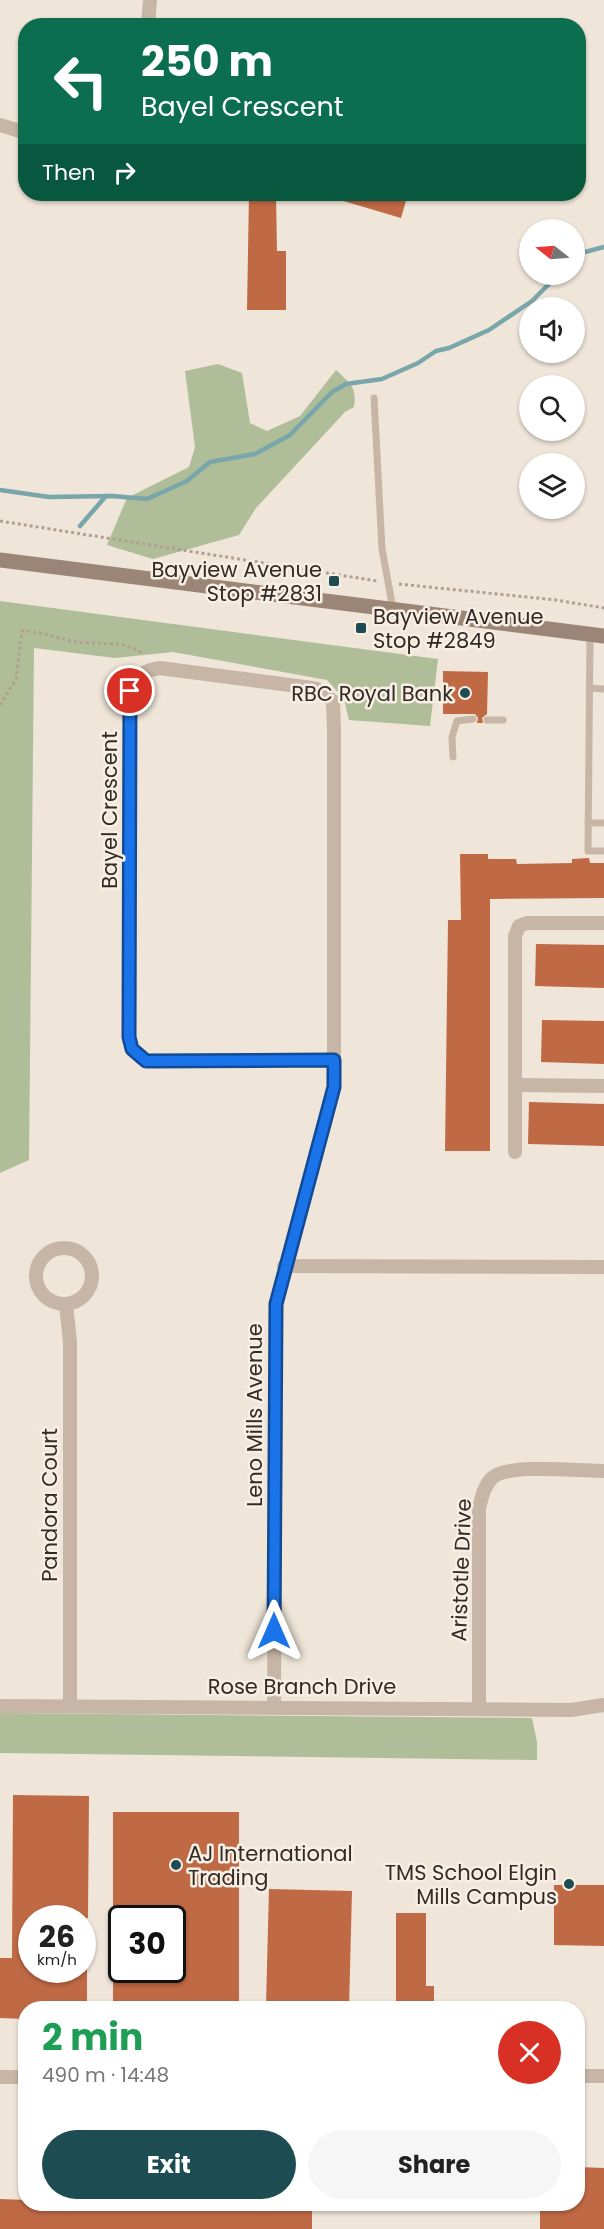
<!DOCTYPE html>
<meta charset="utf-8">
<style>
:root{--surface:#fff;--page:#f6f6f6;--text:#222;--muted:#767676;--accent:#1d4c52}
body{margin:0;font-family:Poppins,sans-serif;background:var(--page);color:var(--text);height:100vh;display:flex;flex-direction:column;font-size:22px;white-space:nowrap}
*{box-sizing:border-box;margin:0}
p{font-size:20px;color:var(--muted)}
.icon{flex:none;width:33px;height:33px;fill:none;stroke:currentColor;stroke-width:2;stroke-linecap:round;stroke-linejoin:round}
.map{position:relative;flex:1;overflow:hidden}
.details{position:absolute;left:18px;top:2001px;width:567px;height:210px;display:flex;flex-direction:column;background:var(--surface);border-radius:24px;box-shadow:0 2px 4px #0004}
.details>*{flex:none}
.banner{position:absolute;left:18px;top:18px;width:568px;height:183px;border-radius:24px;box-shadow:0 2px 4px #0004;background:#0b6e4f;color:#fff;overflow:hidden}
.needle{width:39px;rotate:287deg}
.tools{position:absolute;left:519px;top:219px;display:grid;gap:12px}
.tools a{display:grid;place-items:center;width:66px;height:66px;border-radius:50%;background:var(--surface);box-shadow:0 2px 4px #0004;font-size:30px}
.speed{position:absolute;left:18px;top:1905px;display:flex;gap:12px;font-size:30px;font-weight:700;text-align:center}
.speed>*{display:grid;place-content:center;width:78px;height:78px;border-radius:50%;background:var(--surface);box-shadow:0 2px 4px #0004;line-height:1}
.speed small{font-size:15px;font-weight:400}
.speed .limit{border:3px solid #111;border-radius:9px;background:#fff;color:#111}
.pin{position:absolute;display:grid;place-items:center;width:51px;height:51px;color:#fff;margin:-26px;border:3px solid #fff;border-radius:50%;box-shadow:0 2px 6px #0007}
.me{position:absolute;width:66px;margin:-33px;rotate:0deg;stroke-linejoin:round;filter:drop-shadow(0 0 4px #0008)}
.turn{display:flex;align-items:center;gap:21px;height:126px;padding:0 24px;font-size:27px}
.turn .icon{width:78px;height:78px;stroke-width:2.5}
.turn b{display:block;font-size:42px;line-height:51px}
.then{display:flex;align-items:center;height:57px;padding:0 24px;background:#0003;gap:12px;font-size:22px}
.round{display:grid;place-items:center;flex:none;width:63px;height:63px;border-radius:32px;background:var(--page)}
.headline{display:flex;align-items:center;justify-content:space-between;height:102px;padding:0 24px}
h1{font-size:36px;font-weight:700;line-height:45px;color:#1e9e55}
.cta{display:flex;gap:12px;margin-top:auto;padding:12px 24px}
.cta a{flex:1;height:69px;border-radius:36px;background:var(--accent);color:#fff;font-size:24px;font-weight:700;line-height:69px;text-align:center}
.cta a+a{background:var(--page);color:var(--text)}
.map>svg:first-child{display:block}
</style>
<div class="map">
<svg width="604" height="2229" viewBox="0 0 604 2229">
<rect width="100%" height="100%" fill="#efe5d8"/>
<g fill="#afbd99">
<path d="M218,364L242,373L250,423L267,431L300,416L336,370C350,384 357,386 354,407L345,412L256,508L239,535L153,559L107,545L127,498L189,467L195,447L185,371Z"/>
<path d="M0,601L438,659L430,726L349,720L344,699L327,680L173,652L115,658L34,648L29,1160L0,1173Z"/>
<path d="M0,1713L532,1718L537,1742V1760L0,1753Z"/>
</g>
<g fill="none" stroke-linecap="round" stroke-linejoin="round">
<g stroke="#78a6ab" stroke-width="4.5">
<path d="M574,255L604,247"/>
<path d="M0,490L49,497L112,496L147,499L187,481L210,462L255,454L290,435L332,392L346,384L382,379L418,363L436,351L449,348L489,330L532,301L559,274"/>
<path d="M80,526L106,496"/>
</g>
</g>
<g fill="#c06945">
<path d="M249,194H276L277,251H286V310H247Z"/>
<path d="M331,194H408L401,218L330,197Z"/>
<path d="M443,671L488,672L487,714L482,718L483,723H477L478,718L475,714H443Z"/>
<path d="M460,854H488V859H516L517,864L572,863V859L589,858L590,863H604V898L490,899V1151H445L448,920H461Z"/>
<path d="M536,944L604,945V988L535,986Z"/>
<path d="M542,1020L604,1021V1064L541,1062Z"/>
<path d="M529,1102L604,1104V1146L528,1144Z"/>
<path d="M13,1795L89,1796L88,1918H32V1970H87V2008H26V2019L0,2018V1958H12Z"/>
<path d="M113,1812H239V2008H113V1970H172V1918H113Z"/>
<path d="M554,1885H604V1946L554,1945Z"/>
<path d="M269,1889L352,1891L349,2007L266,2005Z"/>
<path d="M396,1913H426V1986H434V2008H396Z"/>
<path d="M578,2167L604,2168V2229H540V2204H578Z"/>
<path d="M0,2199L26,2200V2204H312V2229H0Z"/>
</g>
<g fill="none" stroke-linecap="round" stroke-linejoin="round">
<g stroke="#b2a08f" stroke-width="3" stroke-dasharray="3 3" stroke-linecap="butt">
<path d="M0,521L377,581"/>
<path d="M399,584L556,600L604,608"/>
<path d="M0,705L16,679L22,631C42,631 58,639 77,642C98,645 124,640 142,653"/>
</g>
<g stroke="#c7b6a5" stroke-width="7">
<path d="M374,398L382,549L393,609"/>
<path d="M590,635L588,851H604"/>
<path d="M589,688L604,689"/>
<path d="M487,720H503"/>
<path d="M453,757L452,737L457,721L473,719"/>
<path d="M588,823H604"/>
</g>
<g stroke="#c7b6a5" stroke-width="14">
<path d="M148,26L150,0"/>
<path d="M0,125L26,133"/>
<path d="M515,1085L604,1086"/>
<path d="M515,1152V936L519,926L527,923H604"/>
<circle cx="64" cy="1276" r="28"/>
<path d="M284,1266L604,1267"/>
<path d="M66,1304L70,1342V1706"/>
<path d="M0,1706L571,1710L604,1705"/>
<path d="M274,1707L276,1304L334,1087V730L333,701L317,689L305,687L160,668C132,672 131,685 130,711L129,1037L132,1049L146,1061L334,1060"/>
<path d="M479,1709V1508C482,1497 484,1486 492,1478C507,1463 581,1471 604,1471"/>
<path d="M578,2076H604"/>
<path d="M0,2077H26"/>
</g>
<path stroke="#9a8576" stroke-width="15" d="M0,560L604,636"/>
</g>
<g fill="none" stroke-linecap="round" stroke-linejoin="round">
<g stroke="#114b97" stroke-width="15">
<path id="route" d="M130,691L129,1037L132,1049L146,1061L334,1060V1087L276,1304L274,1631"/>
</g>
<use href="#route" stroke="#1a73e8" stroke-width="10"/>
</g>
<g fill="#1d4c52" stroke="#f8efe4" stroke-width="2">
<rect x="328" y="575" width="12" height="12" rx="3"/>
<rect x="355" y="622" width="12" height="12" rx="3"/>
<circle cx="465" cy="693" r="6"/>
<circle cx="176" cy="1865" r="6"/>
<circle cx="569" cy="1884" r="6"/>
</g>
<g text-anchor="middle" dominant-baseline="central" stroke-width="5" stroke-linejoin="round" paint-order="stroke">
<g font-size="21" fill="#332a26" stroke="#f8efe4" text-anchor="end">
<text x="322" y="569">Bayview Avenue<tspan x="322" dy="24">Stop #2831</tspan></text>
<text x="373" y="616" text-anchor="start">Bayview Avenue<tspan x="373" dy="24">Stop #2849</tspan></text>
<text x="453" y="693">RBC Royal Bank</text>
<text x="188" y="1853" text-anchor="start">AJ International<tspan x="188" dy="24">Trading</tspan></text>
<text x="557" y="1872">TMS School Elgin<tspan x="557" dy="24">Mills Campus</tspan></text>
</g>
<g font-size="21" fill="#332a26" stroke="#f8efe4">
<text transform="translate(109 810) rotate(-90)">Bayel Crescent</text>
<text transform="translate(254 1415) rotate(-90)">Leno Mills Avenue</text>
<text transform="translate(49 1505) rotate(-90)">Pandora Court</text>
<text transform="translate(461 1570) rotate(-88)">Aristotle Drive</text>
<text x="302" y="1686">Rose Branch Drive</text>
</g>
</g>
</svg>
<div class="tools">
<a><svg class="needle" viewBox="-14 -14 28 28"><path d="M0-13l5 13h-10z" fill="#e53935"/><path d="M0 13l5-13h-10z" fill="#767676"/></svg></a>
<a><svg class="icon" aria-label="sound" viewBox="0 0 24 24"><path d="M4 9h4l5-4v14l-5-4H4zM17 9q2 3 0 6"/></svg></a>
<a><svg class="icon" aria-label="search" viewBox="0 0 24 24"><circle cx="10" cy="10" r="6"/><path d="M15 15l6 6"/></svg></a>
<a><svg class="icon" aria-label="layers" viewBox="0 0 24 24"><path d="M12 4l9 5-9 5-9-5zM3 14l9 5 9-5"/></svg></a>
</div>
<div class="speed"><div>26<small>km/h</small></div><div class="limit">30</div></div>
<div class="pin" style="left:130px;top:691px;background:#d93025"><svg class="icon" aria-label="arrive" viewBox="0 0 24 24"><path d="M6 21V4h12l-3 4 3 4H6"/></svg></div>
<svg class="me" style="left:274px;top:1631px" viewBox="-20 -20 40 40"><path d="M0-17L14 15 0 8-14 15z" fill="#1a73e8" stroke="#fff" stroke-width="4"/></svg>
<div class="banner">
<div class="turn"><svg class="icon" aria-label="left" viewBox="0 0 24 24"><path d="M17 20v-9H6M10 6l-5 5 5 5"/></svg><div><b>250 m</b>Bayel Crescent</div></div>
<div class="then">Then<svg class="icon" aria-label="right" viewBox="0 0 24 24"><path d="M7 20v-9h11M14 6l5 5-5 5"/></svg></div>
</div>
<section class="details">
<div class="headline"><div><h1>2 min</h1><p>490 m · 14:48</p></div><a class="round" style="background:#d93025;color:#fff"><svg class="icon" aria-label="close" viewBox="0 0 24 24"><path d="M6 6l12 12M18 6L6 18"/></svg></a></div>
<div class="cta"><a>Exit</a><a>Share</a></div>
</section>
</div>
